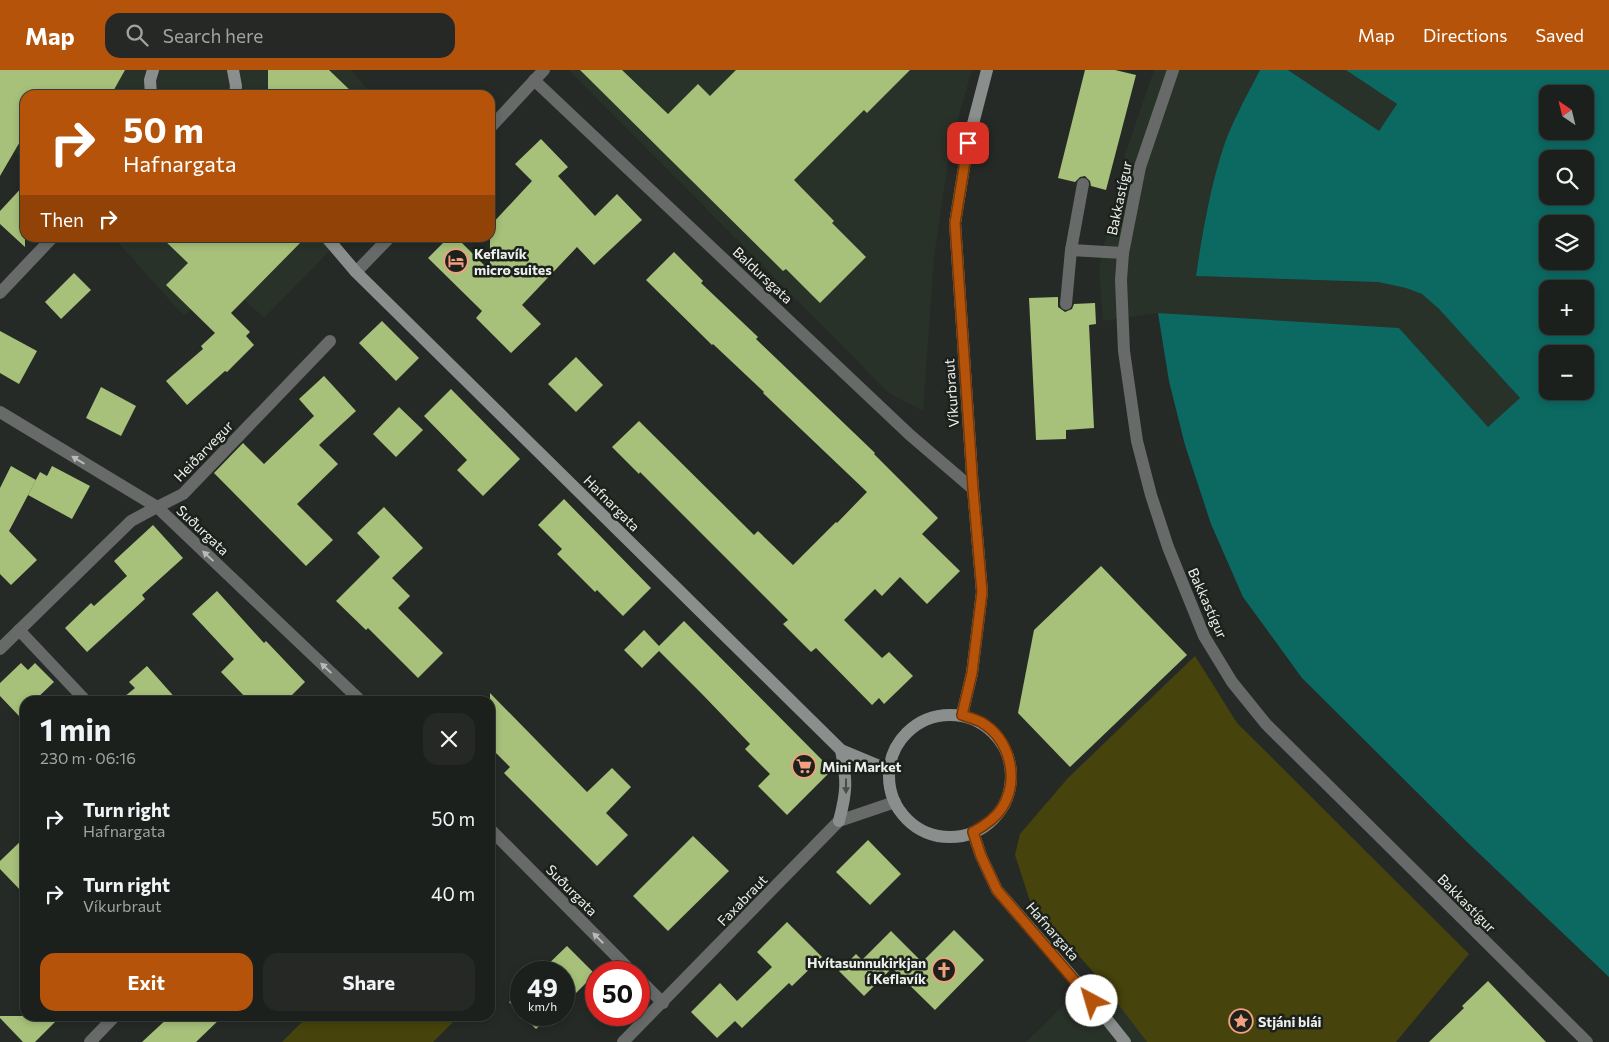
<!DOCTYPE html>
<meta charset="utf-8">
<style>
:root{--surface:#1c201c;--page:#252825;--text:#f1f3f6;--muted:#a0a3a3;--line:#3a3e3b;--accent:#b45309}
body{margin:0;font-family:Commissioner,sans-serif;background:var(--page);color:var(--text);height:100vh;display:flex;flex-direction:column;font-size:19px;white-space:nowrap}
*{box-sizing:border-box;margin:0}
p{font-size:16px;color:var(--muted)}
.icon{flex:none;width:28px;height:28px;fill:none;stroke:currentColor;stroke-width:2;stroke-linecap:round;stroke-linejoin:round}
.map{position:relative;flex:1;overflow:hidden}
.details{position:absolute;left:20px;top:626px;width:475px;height:325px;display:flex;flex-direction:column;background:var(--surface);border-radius:15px;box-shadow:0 2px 8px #0003,0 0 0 1px var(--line)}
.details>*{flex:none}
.banner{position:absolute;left:20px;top:20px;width:475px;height:152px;border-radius:15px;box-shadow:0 2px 8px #0003,0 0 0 1px var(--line);background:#b45309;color:#fff;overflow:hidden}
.needle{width:32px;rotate:325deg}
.tools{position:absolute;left:1539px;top:15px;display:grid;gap:10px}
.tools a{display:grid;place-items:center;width:55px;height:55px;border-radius:10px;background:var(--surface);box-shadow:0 2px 8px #0003,0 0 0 1px var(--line);font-size:25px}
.speed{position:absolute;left:510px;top:891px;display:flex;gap:10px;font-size:25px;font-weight:700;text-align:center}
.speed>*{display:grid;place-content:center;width:65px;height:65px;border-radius:50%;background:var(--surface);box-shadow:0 2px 8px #0003,0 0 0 1px var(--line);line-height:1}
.speed small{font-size:12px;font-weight:400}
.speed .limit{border:8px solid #d22;background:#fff;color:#111}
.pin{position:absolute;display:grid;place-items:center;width:42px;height:42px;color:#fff;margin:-21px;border-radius:10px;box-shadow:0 2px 8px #0006}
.me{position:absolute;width:55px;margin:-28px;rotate:321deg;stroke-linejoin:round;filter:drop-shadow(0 0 4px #0008)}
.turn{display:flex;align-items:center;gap:18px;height:105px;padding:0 20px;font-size:22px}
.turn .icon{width:65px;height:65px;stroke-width:2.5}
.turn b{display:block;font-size:35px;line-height:42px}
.then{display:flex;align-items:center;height:48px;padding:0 20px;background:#0003;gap:10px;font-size:19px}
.round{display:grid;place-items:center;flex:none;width:52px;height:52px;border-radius:15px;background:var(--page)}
.headline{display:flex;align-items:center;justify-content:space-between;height:85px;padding:0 20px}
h1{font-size:30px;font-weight:700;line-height:38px}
.action{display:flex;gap:10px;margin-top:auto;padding:10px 20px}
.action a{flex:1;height:58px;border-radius:15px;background:var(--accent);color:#fff;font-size:20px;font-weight:700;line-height:58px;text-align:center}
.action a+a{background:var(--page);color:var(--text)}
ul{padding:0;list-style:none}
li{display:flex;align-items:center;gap:15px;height:75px;padding:0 20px}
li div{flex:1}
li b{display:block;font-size:19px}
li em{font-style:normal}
header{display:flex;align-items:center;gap:30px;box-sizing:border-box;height:70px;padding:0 25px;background:var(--accent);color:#fff}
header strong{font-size:24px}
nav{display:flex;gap:28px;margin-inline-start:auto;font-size:18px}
.search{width:350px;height:45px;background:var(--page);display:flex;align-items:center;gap:12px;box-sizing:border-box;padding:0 18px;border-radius:15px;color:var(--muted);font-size:19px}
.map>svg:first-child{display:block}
</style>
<header>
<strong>Map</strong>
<div class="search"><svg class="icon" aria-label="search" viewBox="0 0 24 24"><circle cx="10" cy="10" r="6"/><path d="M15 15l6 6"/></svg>Search here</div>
<nav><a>Map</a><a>Directions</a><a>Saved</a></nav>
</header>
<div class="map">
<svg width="1609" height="972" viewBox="0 0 1609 972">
<rect width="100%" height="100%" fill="#262a26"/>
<g fill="#293229">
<path d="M0,0H351L372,25H25V89L0,74Z"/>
<path d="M569,0H972L951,72L934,187L923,341L889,323Z"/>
<path d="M1154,0H1260L1240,38L1222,83L1205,146L1196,206L1378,212L1406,218L1422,224L1439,239L1520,328L1488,358L1399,258L1158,243L1103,251L1099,198L1124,88Z"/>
<path d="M1288,0H1346L1397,34L1379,61Z"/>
<path d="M114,168H342L264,248L224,210L184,246Z"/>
<path d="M1095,904L1147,972H1026Z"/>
</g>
<g fill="#47430c">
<path d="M1195,586L1237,653L1469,884L1396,972H1147L1095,904L1030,831L1015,785L1020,764L1068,708Z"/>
<path d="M308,946H459L433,972H282Z"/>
</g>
<path fill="#0b6962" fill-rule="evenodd" d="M1260,0H1288L1379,61L1397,34L1346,0H1609V907L1466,771L1302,608L1243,527L1211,454L1185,375L1169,311L1158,243L1399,258L1488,357L1520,328L1439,239L1422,224L1406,218L1378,212L1196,206C1202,165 1209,124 1221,85C1230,55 1246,27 1260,0ZM1548,24H1585V61H1548ZM1548,89H1585V126H1548ZM1548,154H1585V191H1548ZM1548,219H1585V256H1548ZM1548,284H1585V321H1548Z"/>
<g fill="#a7c17a">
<path d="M0,0H125L111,25H25V63L0,106Z"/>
<path d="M268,0H329L355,25H268Z"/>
<path d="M580,0H622L668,44L698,14L710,26L736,0H910L867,43L864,40L794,110L834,151L832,153L866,187L820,233L786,199L783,201Z"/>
<path d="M1085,0H1115L1136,5L1106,120L1091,116L1090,111L1085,106L1080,107L1075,112L1058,108Z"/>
<path d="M541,69L568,97L558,106L595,146L617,124L642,150L594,195L577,177L522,235L541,254L511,283L476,248L482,241L428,188L448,168H457L490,201V156L532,111L515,94Z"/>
<path d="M25,114V177L0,154V141Z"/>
<path d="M162,168H305L231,243L250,262L246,266L254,275L227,302L225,301L187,335L166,311L203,279L201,276L215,263L166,215L188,193Z"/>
<path d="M674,182L703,211L701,213L758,267L756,269L875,383L874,384L938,448L922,464L960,501L927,534L900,507L882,526L875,519L844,550L882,588L889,582L913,606L884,634L879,628L872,635L816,578L811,582L783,554L788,550L640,402L639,404L612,377L639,351L754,465L758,461L793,495L836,452L837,453L867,422L763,323L764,322L713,274L712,275L646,210Z"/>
<path d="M74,203L91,220L61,249L45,232Z"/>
<path d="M1058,227V237L1065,242L1072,239L1074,234L1095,233L1096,254L1089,255L1094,358L1066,360V369L1036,370L1029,228Z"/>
<path d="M382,251L419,288L396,311L359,273Z"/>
<path d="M0,261L37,281L19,314L0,303Z"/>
<path d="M576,287L603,315L576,342L548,314Z"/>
<path d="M324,306L356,341L319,375L338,394L297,434L333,470L306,496L214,403L243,373L264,394L314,346L299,329Z"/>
<path d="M101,317L136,336L121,366L86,348Z"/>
<path d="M451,319L520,389L483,426L457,400L467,390L424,346Z"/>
<path d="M399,337L423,360L396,387L373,364Z"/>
<path d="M11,396L36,410L9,461L37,490L11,515L0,504V418Z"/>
<path d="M52,396L90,416L72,449L28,425L40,402L47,406Z"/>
<path d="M564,429L651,518L623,546L597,520L595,522L557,484L562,479L538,455Z"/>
<path d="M384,437L423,478L392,508L410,526L398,538L443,583L418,608L368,558L366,560L336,531L380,487L357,463Z"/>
<path d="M153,455L183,488L142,525L145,529L87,582L65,558L91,533L94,536L127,506L114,491Z"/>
<path d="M1101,496L1187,585L1070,697L1018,643L1034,560Z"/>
<path d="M217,521L264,573L266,571L305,612L286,631H249L221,602L234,589L192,544Z"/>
<path d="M684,551L832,700L787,745L758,716L770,704L745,679L750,674L702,624L659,581L642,598L624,580L644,560L659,576Z"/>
<path d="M21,593L28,600L35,593L54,612L34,631H25V640L19,646L0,626V613Z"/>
<path d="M147,596L178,631H119L135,618L129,612Z"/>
<path d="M490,623L587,722L612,698L631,717L606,743L628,765L597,796L504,703L510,697L490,677Z"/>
<path d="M693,766L729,801L668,861L633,826Z"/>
<path d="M25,767V825L0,799V791Z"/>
<path d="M868,770L901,804L870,835L836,802Z"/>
<path d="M787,852L822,887L792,916L789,913L742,958L735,951L717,968L691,942L720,913L737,931L772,897L757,882Z"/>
<path d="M954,860L984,890L935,940L892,898L864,926L839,901L856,884L862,890L891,861L922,892Z"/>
<path d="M567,876L595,904L567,932L566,931L564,932V902H540Z"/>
<path d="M1488,911L1546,972H1429L1464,938L1462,936Z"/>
<path d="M521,921V944L509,932Z"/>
<path d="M522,945H551L536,959Z"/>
<path d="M0,946H61L35,972H23L0,948Z"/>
<path d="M170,946H223L196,972H142Z"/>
</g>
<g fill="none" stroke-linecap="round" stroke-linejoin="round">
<g stroke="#676a69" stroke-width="12">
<path d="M1071,180L1123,183"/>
<path d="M1066,234L1071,180L1083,114"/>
<path d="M157,437L183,424L330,271"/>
</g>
<g stroke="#676a69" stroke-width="12">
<path d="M1173,0L1140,97L1123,183L1121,210L1124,281L1137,371L1151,425L1168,477L1204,566L1232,612L1266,654L1587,972"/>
<path d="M534,10L910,365L973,419"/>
<path d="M490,58L544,0"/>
<path d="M356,202L389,168"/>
<path d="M0,223L52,168"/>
<path d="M0,342L157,437L361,631"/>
<path d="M19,560L86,631"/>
<path d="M0,579L131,451L157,437"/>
<path d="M490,759L632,902"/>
<path d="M639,909L663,933"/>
<path d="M90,972L115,946"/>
<path d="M623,972L839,751L895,732"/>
</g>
<g stroke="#8a8f8d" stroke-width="12">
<path d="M233,0L236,16L235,25"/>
<path d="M151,25L150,10L153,0"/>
<path d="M327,168L356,202L841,680L889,700"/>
<path d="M962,645L972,603L982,522L973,419L955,153L968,73L987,0"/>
<circle cx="950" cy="706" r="61"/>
<path d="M839,751C847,721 847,711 841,680"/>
<path d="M973,762L981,786L997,820L1081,917L1125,972"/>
</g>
</g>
<defs><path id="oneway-solid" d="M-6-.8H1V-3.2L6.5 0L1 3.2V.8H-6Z" transform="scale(1.25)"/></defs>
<g fill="#b7bab8">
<use href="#oneway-solid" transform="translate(78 390) rotate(-149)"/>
<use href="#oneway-solid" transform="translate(208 486) rotate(-137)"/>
<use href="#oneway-solid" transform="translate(326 598) rotate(-137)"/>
<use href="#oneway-solid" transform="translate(598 868) rotate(-135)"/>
</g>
<use fill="#484d49" href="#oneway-solid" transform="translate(846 716) rotate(90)"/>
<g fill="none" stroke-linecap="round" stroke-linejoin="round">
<g stroke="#753606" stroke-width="12">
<path id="route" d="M968,73L955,153L973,419L982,522L972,603L962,645C968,647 975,649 981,652C1010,669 1020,709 1002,738C995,749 984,756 973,762L981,786L997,820L1092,931"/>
</g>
<use href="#route" stroke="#b45309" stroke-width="9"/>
</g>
<defs>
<g id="hotel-ring" transform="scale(1.25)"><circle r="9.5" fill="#1c211c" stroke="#f2a07f" stroke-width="1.5"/><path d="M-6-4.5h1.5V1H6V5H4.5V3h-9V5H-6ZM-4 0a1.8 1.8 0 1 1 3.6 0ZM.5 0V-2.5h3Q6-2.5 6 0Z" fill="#f2a07f"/></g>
<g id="supermarket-ring" transform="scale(1.25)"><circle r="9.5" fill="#1c211c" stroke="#f2a07f" stroke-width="1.5"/><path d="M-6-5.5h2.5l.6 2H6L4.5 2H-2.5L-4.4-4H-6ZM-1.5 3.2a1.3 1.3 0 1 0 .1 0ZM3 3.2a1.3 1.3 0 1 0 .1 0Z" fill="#f2a07f"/></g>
<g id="church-ring" transform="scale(1.25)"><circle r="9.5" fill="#1c211c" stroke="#f2a07f" stroke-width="1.5"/><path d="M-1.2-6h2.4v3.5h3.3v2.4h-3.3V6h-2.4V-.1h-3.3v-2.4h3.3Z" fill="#f2a07f"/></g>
<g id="sight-ring" transform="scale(1.25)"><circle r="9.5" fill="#1c211c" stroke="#f2a07f" stroke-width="1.5"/><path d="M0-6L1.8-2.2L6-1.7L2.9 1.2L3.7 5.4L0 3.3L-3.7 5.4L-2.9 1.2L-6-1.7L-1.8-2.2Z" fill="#f2a07f"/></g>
</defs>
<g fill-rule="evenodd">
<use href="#hotel-ring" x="456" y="191"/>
<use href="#supermarket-ring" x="804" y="696"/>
<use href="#church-ring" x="944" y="900"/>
<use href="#sight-ring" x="1241" y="951"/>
</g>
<g text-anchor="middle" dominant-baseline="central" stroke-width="5" stroke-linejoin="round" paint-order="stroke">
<g font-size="14" fill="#ecefec" stroke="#1c211c">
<text transform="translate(1119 128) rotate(-78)">Bakkastígur</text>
<text transform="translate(763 205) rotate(43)">Baldursgata</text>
<text transform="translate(951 323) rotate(-94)">Víkurbraut</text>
<text transform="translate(203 381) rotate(-46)">Heiðarvegur</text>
<text transform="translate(612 433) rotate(45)">Hafnargata</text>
<text transform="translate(203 460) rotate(43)">Suðurgata</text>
<text transform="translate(1208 533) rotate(66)">Bakkastígur</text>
<text transform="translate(572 820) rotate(45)">Suðurgata</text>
<text transform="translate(742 830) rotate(-46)">Faxabraut</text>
<text transform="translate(1467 833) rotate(45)">Bakkastígur</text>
<text transform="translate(1053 861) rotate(49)">Hafnargata</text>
</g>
<g font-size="14" font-weight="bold" fill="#ecefec" stroke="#1c211c" text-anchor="start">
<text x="474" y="183">Keflavík<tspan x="474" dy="16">micro suites</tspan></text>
<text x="822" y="696">Mini Market</text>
<text x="926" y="892" text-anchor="end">Hvítasunnukirkjan<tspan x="926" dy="16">í Keflavík</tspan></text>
<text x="1258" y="951">Stjáni blái</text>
</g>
</g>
</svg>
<div class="tools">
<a><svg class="needle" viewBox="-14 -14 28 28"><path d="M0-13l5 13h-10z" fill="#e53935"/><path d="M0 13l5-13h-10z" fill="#a0a3a3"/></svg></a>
<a><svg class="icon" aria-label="search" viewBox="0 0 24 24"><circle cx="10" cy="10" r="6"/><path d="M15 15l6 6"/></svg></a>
<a><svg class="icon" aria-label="layers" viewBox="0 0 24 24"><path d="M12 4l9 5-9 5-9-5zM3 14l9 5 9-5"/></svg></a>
<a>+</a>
<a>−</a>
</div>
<div class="speed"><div>49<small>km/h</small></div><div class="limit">50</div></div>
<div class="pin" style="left:968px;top:73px;background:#d93025"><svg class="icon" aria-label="arrive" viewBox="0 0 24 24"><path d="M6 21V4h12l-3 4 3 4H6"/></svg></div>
<svg class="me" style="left:1092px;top:931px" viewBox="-20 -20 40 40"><circle r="19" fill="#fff"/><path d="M0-13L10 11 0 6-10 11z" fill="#b45309"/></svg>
<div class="banner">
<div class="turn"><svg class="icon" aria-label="right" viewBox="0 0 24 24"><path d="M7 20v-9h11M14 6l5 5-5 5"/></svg><div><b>50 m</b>Hafnargata</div></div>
<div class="then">Then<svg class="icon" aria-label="right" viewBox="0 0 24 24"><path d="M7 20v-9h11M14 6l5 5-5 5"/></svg></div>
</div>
<section class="details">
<div class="headline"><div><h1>1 min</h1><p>230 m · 06:16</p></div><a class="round"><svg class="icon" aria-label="close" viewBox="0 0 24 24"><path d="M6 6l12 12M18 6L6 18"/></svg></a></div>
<ul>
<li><svg class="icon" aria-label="right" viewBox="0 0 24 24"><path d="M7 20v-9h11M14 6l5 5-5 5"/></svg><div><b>Turn right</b><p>Hafnargata</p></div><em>50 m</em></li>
<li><svg class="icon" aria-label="right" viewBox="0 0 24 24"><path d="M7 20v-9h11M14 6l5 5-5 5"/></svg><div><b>Turn right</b><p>Víkurbraut</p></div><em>40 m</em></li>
</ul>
<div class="action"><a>Exit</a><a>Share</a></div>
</section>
</div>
